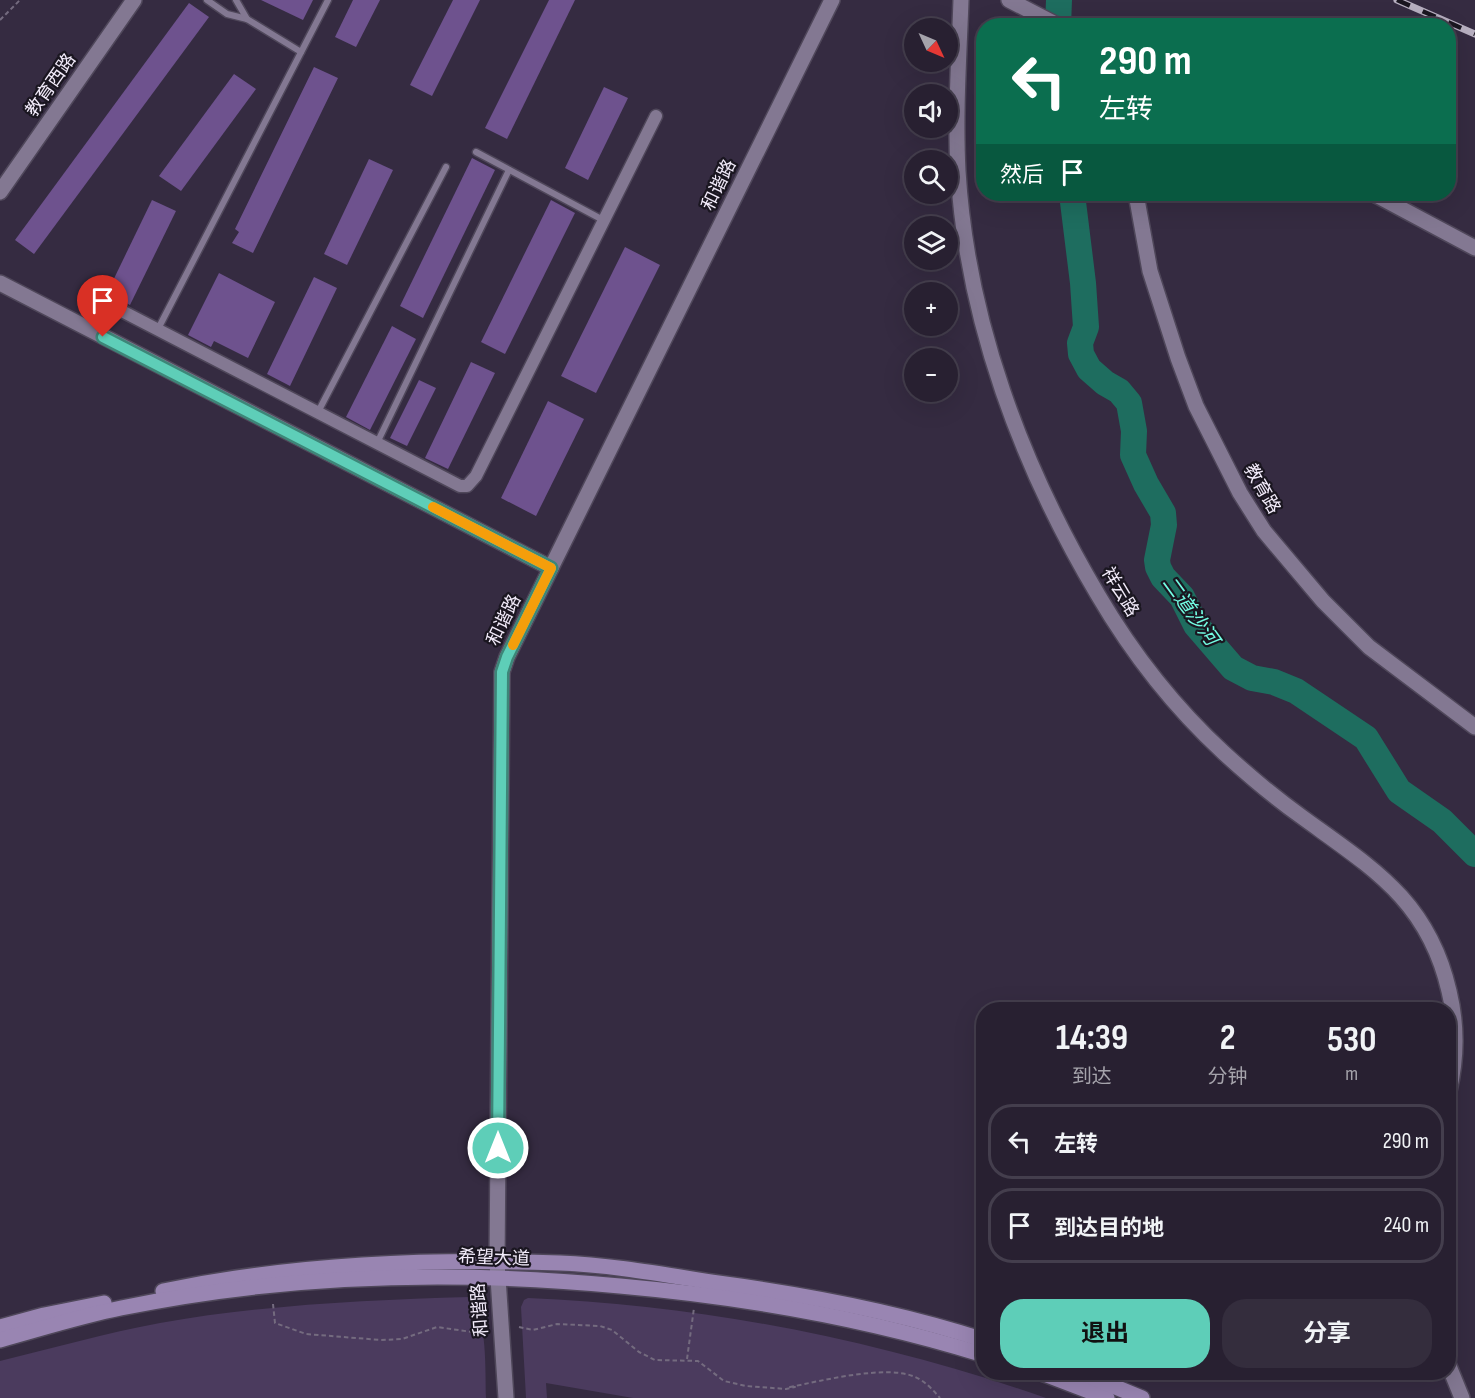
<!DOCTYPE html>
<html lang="zh">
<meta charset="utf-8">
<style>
:root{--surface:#282031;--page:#342d3d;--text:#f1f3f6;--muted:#a5a3ab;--line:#443e4d;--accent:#5eceb8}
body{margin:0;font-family:"Sofia Sans Condensed","Noto Sans SC",sans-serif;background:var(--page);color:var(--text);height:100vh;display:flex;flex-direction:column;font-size:22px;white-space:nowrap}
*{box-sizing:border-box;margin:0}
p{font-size:20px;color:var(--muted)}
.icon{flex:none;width:33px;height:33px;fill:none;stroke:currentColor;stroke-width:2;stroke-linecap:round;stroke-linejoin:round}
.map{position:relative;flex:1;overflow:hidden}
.panel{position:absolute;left:976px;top:1002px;width:480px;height:378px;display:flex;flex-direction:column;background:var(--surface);border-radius:24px;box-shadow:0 6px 24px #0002,0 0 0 2px var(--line)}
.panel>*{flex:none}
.top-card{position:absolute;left:976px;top:18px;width:480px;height:183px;border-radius:24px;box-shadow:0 6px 24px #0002,0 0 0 2px var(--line);background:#0b6e4f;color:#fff;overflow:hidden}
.needle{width:39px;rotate:134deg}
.fabs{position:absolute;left:904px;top:18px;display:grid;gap:12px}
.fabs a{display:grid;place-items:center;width:54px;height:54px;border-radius:50%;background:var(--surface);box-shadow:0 6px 24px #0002,0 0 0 2px var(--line);font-size:30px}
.pin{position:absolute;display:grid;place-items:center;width:51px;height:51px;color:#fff;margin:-62px -26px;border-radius:50% 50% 50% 0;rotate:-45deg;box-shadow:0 0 6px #0007}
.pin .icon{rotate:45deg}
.me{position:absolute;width:66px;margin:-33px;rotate:0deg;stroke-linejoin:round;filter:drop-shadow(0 0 4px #0008)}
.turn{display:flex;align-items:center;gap:21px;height:126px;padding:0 24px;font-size:27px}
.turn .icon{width:78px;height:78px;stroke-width:2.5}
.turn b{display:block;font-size:42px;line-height:51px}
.then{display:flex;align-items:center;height:57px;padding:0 24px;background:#0003;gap:12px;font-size:22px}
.eta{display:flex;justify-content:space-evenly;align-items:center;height:102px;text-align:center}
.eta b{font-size:36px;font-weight:700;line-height:42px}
.button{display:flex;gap:12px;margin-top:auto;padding:12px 24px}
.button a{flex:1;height:69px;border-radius:24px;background:var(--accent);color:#111;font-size:24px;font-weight:700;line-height:69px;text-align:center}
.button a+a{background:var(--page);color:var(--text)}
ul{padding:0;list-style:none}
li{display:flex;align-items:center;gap:18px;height:75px;margin:0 12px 9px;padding:0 12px;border:3px solid var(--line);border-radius:24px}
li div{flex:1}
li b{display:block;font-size:22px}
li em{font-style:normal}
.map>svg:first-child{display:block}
</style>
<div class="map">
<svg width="1475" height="1398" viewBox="0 0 1475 1398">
<rect width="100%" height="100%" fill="#352b41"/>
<g fill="#4b3b5e">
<path d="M469,1297C488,1314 485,1373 486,1398H0V1361C53,1348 106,1333 160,1323C262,1305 366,1300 469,1297Z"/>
<path d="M528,1298C704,1305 879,1340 1046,1398H633L546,1383L547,1398H526L521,1307L524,1300Z"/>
</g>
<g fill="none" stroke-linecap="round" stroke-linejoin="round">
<g stroke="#1e6d5f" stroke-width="26">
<path d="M1058,26L1059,0"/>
<path d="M1072,194L1083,283L1086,327L1080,343L1081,354L1089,369L1105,383L1119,391L1129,403L1134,431L1133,455L1146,484L1163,513L1164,525L1157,560L1158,567L1163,577L1182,597L1196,625L1233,668L1252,678L1274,682L1296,691L1366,738L1399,791L1442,821L1475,854"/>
</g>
</g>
<g fill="#6e528e">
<path d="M261,0H313L303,20Z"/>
<path d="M353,0H380L356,47L335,37Z"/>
<path d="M453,0H480L432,96L410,85Z"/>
<path d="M549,0H575L507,139L485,128Z"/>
<path d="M189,3L209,17L34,254L15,240Z"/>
<path d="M314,67L338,78L253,253L232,243L239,232L235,229Z"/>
<path d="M234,74L256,89L181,191L159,176Z"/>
<path d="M604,87L628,98L588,180L565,168Z"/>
<path d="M472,158L495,170L423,318L400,306Z"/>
<path d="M369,159L393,170L347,265L324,254Z"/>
<path d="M152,200L176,211L130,305L107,293Z"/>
<path d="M551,200L575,213L505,354L481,342Z"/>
<path d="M625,247L660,265L596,393L561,376Z"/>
<path d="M219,273L275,302L248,358L214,341L211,347L188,335Z"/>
<path d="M314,277L337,288L290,386L267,374Z"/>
<path d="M392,326L416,339L370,430L346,417Z"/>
<path d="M471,362L495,373L448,469L425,458Z"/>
<path d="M419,380L436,388L407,446L390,438Z"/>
<path d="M548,401L584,419L536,516L501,498Z"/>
</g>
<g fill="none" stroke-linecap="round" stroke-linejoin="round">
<g stroke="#4f475a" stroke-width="9">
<g id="service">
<path d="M207,0L227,14L247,19L301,52"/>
<path d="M236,0L247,19"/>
<path d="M476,152L603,220"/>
<path d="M158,329L328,0"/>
<path d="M318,412L446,167"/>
<path d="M377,443L509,170"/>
</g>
</g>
<g stroke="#4f475a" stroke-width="15">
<path id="minor" d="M116,308L460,486H467L476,476L656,116"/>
</g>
<g stroke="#4f475a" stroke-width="18">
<g id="tertiary">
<path d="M961,0C959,57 955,114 958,171C967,321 1022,467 1098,595C1132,653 1174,707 1224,753C1248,775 1274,797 1302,817C1372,868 1428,900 1449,991C1457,1024 1457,1058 1449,1091"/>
<path d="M1009,0L1059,26"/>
<path d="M0,192L134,0"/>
<path d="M1136,194L1150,271L1178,358L1196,406L1240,493L1264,531L1323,601L1369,647L1475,727"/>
<path d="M1374,194L1475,248"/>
<path d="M0,283L551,568"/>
<path d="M1449,1366L1462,1398"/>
<path d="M506,1398L497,1263L502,672L507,657L551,568L832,0"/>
</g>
</g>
<g stroke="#4f475a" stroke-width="18">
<g id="secondary">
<path d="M163,1291C292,1264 428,1258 560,1263C613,1265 666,1275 718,1283C808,1295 898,1312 984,1340"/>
<path d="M0,1327L44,1315L104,1303"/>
<path d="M0,1340C40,1329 81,1316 121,1308C287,1274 453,1270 620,1286C744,1297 865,1318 984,1355"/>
<path d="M1039,1372L1107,1398"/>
<path d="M1079,1372L1142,1398"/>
</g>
</g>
<g stroke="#746b7f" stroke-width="2" stroke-dasharray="4.5 3" stroke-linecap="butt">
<path d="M0,20L20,0"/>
<path d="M273,1304L275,1323L306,1334L381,1340L402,1339L437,1327L486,1334"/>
<path d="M519,1327L533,1330L557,1324L600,1326L612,1330L639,1352L655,1360L698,1361L724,1381L746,1386L786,1389L795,1387H790C821,1381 887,1364 915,1377C925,1381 933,1390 940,1398"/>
<path d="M687,1359L694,1308"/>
</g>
<use href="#service" stroke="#837892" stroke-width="6"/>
<use href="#minor" stroke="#837892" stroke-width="12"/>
<use href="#tertiary" stroke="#837892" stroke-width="15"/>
<use href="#secondary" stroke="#9985b2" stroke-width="15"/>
<g stroke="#b7afc0" stroke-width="7">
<path id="rail" d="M1397,0L1475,34"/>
</g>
<use href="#rail" stroke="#1a1620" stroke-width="4.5" stroke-dasharray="14" stroke-linecap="butt"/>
</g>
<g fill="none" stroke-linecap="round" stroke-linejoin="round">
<g stroke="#3d8678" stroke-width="15">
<path id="route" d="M103,337L551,568L507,657L502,672L498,1148"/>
</g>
<use href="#route" stroke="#5eceb8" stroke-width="10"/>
<path stroke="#f59e0b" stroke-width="10" d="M433,507L551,568L513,645"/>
</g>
<g text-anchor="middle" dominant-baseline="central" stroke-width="4.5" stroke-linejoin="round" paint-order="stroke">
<g font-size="18" fill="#f2ebfa" stroke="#1a1620">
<text transform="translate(51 85) rotate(-55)">教育西路</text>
<text transform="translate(719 185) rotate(-64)">和谐路</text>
<text transform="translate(1262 489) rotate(60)">教育路</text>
<text transform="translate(1120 592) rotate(59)">祥云路</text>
<text transform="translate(504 620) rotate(-64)">和谐路</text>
<text transform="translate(494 1258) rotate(2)">希望大道</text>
<text transform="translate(480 1310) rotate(-94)">和谐路</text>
</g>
<g font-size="20" font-style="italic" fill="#73fde3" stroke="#1a1620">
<text transform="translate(1190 611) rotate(54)">二道沙河</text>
</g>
</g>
</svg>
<div class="fabs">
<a><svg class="needle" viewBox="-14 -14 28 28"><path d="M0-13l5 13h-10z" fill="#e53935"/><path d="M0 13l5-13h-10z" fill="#a5a3ab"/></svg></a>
<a><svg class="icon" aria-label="sound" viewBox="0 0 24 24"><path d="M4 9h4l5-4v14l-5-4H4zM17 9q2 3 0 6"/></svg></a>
<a><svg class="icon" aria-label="search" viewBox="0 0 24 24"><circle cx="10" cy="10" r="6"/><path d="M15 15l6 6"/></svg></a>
<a><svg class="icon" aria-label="layers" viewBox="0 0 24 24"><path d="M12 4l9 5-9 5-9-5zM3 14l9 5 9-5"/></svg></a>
<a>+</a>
<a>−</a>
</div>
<div class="pin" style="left:103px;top:337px;background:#d93025"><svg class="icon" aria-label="arrive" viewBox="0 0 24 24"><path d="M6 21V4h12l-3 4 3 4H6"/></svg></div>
<svg class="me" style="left:498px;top:1148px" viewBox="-20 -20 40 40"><circle r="17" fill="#5eceb8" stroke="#fff" stroke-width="3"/><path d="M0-11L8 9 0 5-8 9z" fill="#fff"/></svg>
<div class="top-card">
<div class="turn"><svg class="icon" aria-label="left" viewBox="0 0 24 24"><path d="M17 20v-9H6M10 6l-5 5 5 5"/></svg><div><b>290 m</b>左转</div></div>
<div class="then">然后<svg class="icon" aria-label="arrive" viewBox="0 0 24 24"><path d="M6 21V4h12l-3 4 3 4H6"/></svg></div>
</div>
<section class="panel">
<div class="eta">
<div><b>14:39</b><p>到达</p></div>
<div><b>2</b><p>分钟</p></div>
<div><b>530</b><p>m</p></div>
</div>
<ul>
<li><svg class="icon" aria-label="left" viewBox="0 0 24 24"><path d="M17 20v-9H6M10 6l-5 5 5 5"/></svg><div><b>左转</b></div><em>290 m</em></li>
<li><svg class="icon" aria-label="arrive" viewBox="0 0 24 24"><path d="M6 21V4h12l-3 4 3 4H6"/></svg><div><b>到达目的地</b></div><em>240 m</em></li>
</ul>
<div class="button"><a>退出</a><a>分享</a></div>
</section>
</div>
